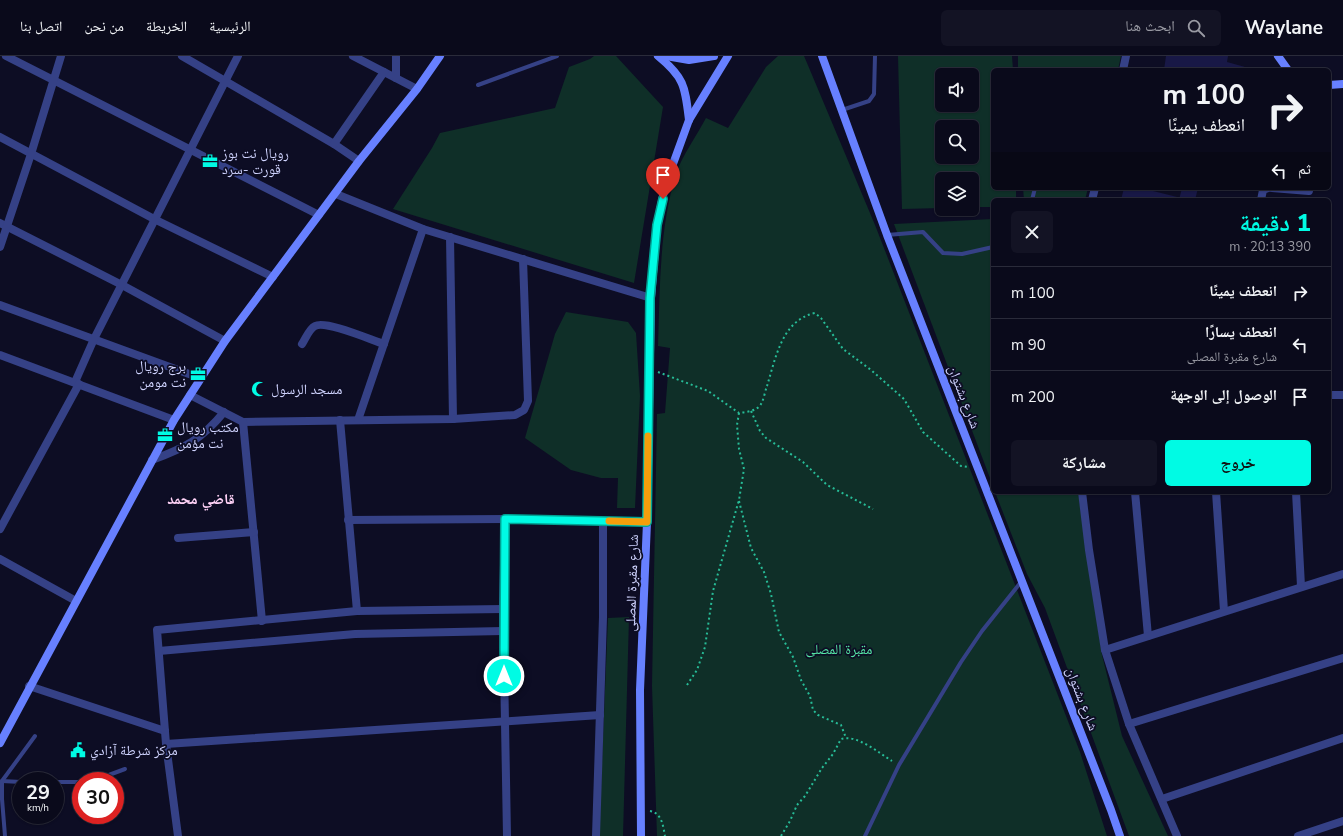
<!DOCTYPE html>
<html lang="ar">
<meta charset="utf-8">
<style>
:root{--surface:#0a0a1b;--page:#131324;--text:#f1f3f6;--muted:#999aa3;--line:#2a2b3a;--accent:#00fbe4}
body{margin:0;font-family:"Nunito Sans","Noto Naskh Arabic",sans-serif;background:var(--page);color:var(--text);direction:rtl;height:100vh;display:flex;flex-direction:column;font-size:15px;white-space:nowrap}
*{box-sizing:border-box;margin:0}
p{font-size:13px;color:var(--muted)}
.icon{flex:none;width:22px;height:22px;fill:none;stroke:currentColor;stroke-width:2;stroke-linecap:round;stroke-linejoin:round}
.map{position:relative;flex:1;overflow:hidden;direction:ltr}
.sheet{position:absolute;left:991px;top:142px;width:340px;height:296px;display:flex;flex-direction:column;background:var(--surface);border-radius:6px;box-shadow:0 1px 3px #0004,0 0 0 1px var(--line);direction:rtl}
.sheet>*{flex:none}
.top-card{position:absolute;left:991px;top:12px;width:340px;height:122px;border-radius:6px;box-shadow:0 1px 3px #0004,0 0 0 1px var(--line);direction:rtl;background:#0a0a1b;color:var(--text);overflow:hidden}
.fabs{position:absolute;left:935px;top:12px;display:grid;gap:8px}
.fabs a{display:grid;place-items:center;width:44px;height:44px;border-radius:6px;background:var(--surface);box-shadow:0 1px 3px #0004,0 0 0 1px var(--line);font-size:20px}
.speed{position:absolute;left:12px;top:716px;display:flex;gap:8px;font-size:20px;font-weight:700;text-align:center}
.speed>*{display:grid;place-content:center;width:52px;height:52px;border-radius:50%;background:var(--surface);box-shadow:0 1px 3px #0004,0 0 0 1px var(--line);line-height:1}
.speed small{font-size:10px;font-weight:400}
.speed .limit{border:6px solid #d22;background:#fff;color:#111}
.pin{position:absolute;display:grid;place-items:center;width:34px;height:34px;color:#fff;margin:-41px -17px;border-radius:50% 50% 50% 0;rotate:-45deg;box-shadow:0 0 4px #0007}
.pin .icon{rotate:45deg}
.me{position:absolute;width:44px;margin:-22px;rotate:0deg;stroke-linejoin:round;filter:drop-shadow(0 0 3px #0008)}
.turn{display:flex;align-items:center;gap:14px;height:84px;padding:0 20px;font-size:18px}
.turn .icon{width:52px;height:52px;stroke-width:2.5}
.turn b{display:block;font-size:28px;line-height:34px}
.then{display:flex;align-items:center;height:38px;padding:0 20px;background:#0003;gap:8px;font-size:15px}
.round{display:grid;place-items:center;flex:none;width:42px;height:42px;border-radius:6px;background:var(--page)}
.summary{display:flex;align-items:center;justify-content:space-between;height:68px;padding:0 20px}
h1{font-size:24px;font-weight:800;line-height:30px;color:var(--accent)}
.action{display:flex;gap:8px;margin-top:auto;padding:8px 20px}
.action a{flex:1;height:46px;border-radius:6px;background:var(--accent);color:#111;font-size:16px;font-weight:800;line-height:46px;text-align:center}
.action a+a{background:var(--page);color:var(--text)}
ul{padding:0;list-style:none}
li{display:flex;align-items:center;gap:12px;height:52px;padding:0 20px;border-top:1px solid var(--line)}
li div{flex:1}
li b{display:block;font-size:15px}
li em{font-style:normal}
header{display:flex;align-items:center;gap:24px;box-sizing:border-box;height:56px;padding:0 20px;background:var(--surface);border-bottom:1px solid var(--line)}
header strong{font-size:19px}
nav{display:flex;gap:22px;margin-inline-start:auto;font-size:14px}
.search{width:280px;height:36px;background:var(--page);display:flex;align-items:center;gap:10px;box-sizing:border-box;padding:0 14px;border-radius:6px;color:var(--muted);font-size:15px}
.map>svg:first-child{display:block}
</style>
<header>
<strong>Waylane</strong>
<div class="search"><svg class="icon" aria-label="search" viewBox="0 0 24 24"><circle cx="10" cy="10" r="6"/><path d="M15 15l6 6"/></svg>ابحث هنا</div>
<nav><a>الرئيسية</a><a>الخريطة</a><a>من نحن</a><a>اتصل بنا</a></nav>
</header>
<div class="map">
<svg width="1343" height="780" viewBox="0 0 1343 780">
<rect width="100%" height="100%" fill="#0d0d24"/>
<g fill="#0f2f28" fill-rule="evenodd">
<path d="M594,0H616L663,51L634,227L393,153L432,92L440,77L555,52L569,11L590,3Z"/>
<path d="M778,0H804L807,7L875,169L1080,696L1107,780H657L652,630L657,358L665,357L670,292L658,290C660,233 659,173 676,118C682,100 697,79 706,62L728,72L766,11Z"/>
<path d="M898,0H1012L1013,14H993V132H1016V144H993V151H972V123H942V152L902,153ZM942,19H972V49H942ZM942,71H972V101H942Z"/>
<path d="M1018,0H1121L1118,14H1018Z"/>
<path d="M1023,132H1088L1085,144H1024Z"/>
<path d="M993,163V430L894,168Z"/>
<path d="M566,256L628,266L636,277L640,340L635,452H617L618,422H601L571,414L525,382L555,278Z"/>
<path d="M995,436H1078L1102,599L1122,680L1168,780H1129L1045,552L1027,518Z"/>
<path d="M629,561L623,780H599L608,562Z"/>
</g>
<g fill="#181846">
<path d="M1166,0H1228L1227,6L1245,11L1244,14H1164Z"/>
<path d="M1124,132H1141L1177,141V144H1121Z"/>
<path d="M1182,132H1198L1195,144H1179Z"/>
</g>
<g fill="none" stroke-linecap="round" stroke-linejoin="round">
<g stroke="#27bc97" stroke-width="2" stroke-dasharray="2 3" stroke-linecap="butt">
<path d="M658,316L708,335L739,357C747,356 757,355 761,348C764,343 765,335 767,330C776,301 782,264 815,257L821,262L843,293L871,314L904,343L923,376L961,410L968,411"/>
<path d="M751,355L760,375L766,382L803,406L827,429L873,453"/>
<path d="M739,445L751,492L764,516L771,538L779,576L793,601L801,624L810,640L813,654L818,659L841,669L846,682"/>
<path d="M687,629L697,614L705,591L713,535L739,444L744,413L739,393L737,369L739,357"/>
<path d="M650,755C662,757 663,770 665,780"/>
<path d="M781,780L790,765L797,749L805,740L822,712L833,698L841,683C857,678 879,697 892,705"/>
</g>
<g stroke="#354186" stroke-width="4">
<path d="M478,29L557,0"/>
<path d="M842,54L869,45L874,38L875,0"/>
<path d="M1032,144L1035,132"/>
<path d="M887,179L923,176L943,197L962,198L993,191"/>
<path d="M2,725L21,726"/>
<path d="M86,725L98,723L125,713"/>
<path d="M55,726H81"/>
<path d="M5,780L2,743V725L35,680"/>
<path d="M865,780L899,709L961,606L982,575L1021,526"/>
</g>
<g stroke="#354186" stroke-width="8">
<path d="M6,0L319,159"/>
<path d="M182,0L334,88L359,105"/>
<path d="M353,0L417,33"/>
<path d="M1123,14L1126,0"/>
<path d="M396,22V0"/>
<path d="M0,81L156,164L273,221"/>
<path d="M334,88L384,16"/>
<path d="M1272,132L1309,135"/>
<path d="M336,138L423,173L651,242"/>
<path d="M1092,144L1095,132"/>
<path d="M1261,144L1263,134L1268,132"/>
<path d="M0,167L122,229L225,285"/>
<path d="M450,181L453,363"/>
<path d="M0,191L31,98L61,0"/>
<path d="M0,249L200,322"/>
<path d="M302,288C306,282 309,273 315,270C326,264 371,284 384,288"/>
<path d="M0,299L174,364"/>
<path d="M75,326L94,283L238,0"/>
<path d="M190,339L243,366L453,363L515,359L524,354L528,345L523,203"/>
<path d="M1329,339H1343"/>
<path d="M340,364L357,555"/>
<path d="M358,364L423,173"/>
<path d="M243,366L262,565"/>
<path d="M152,404C185,392 202,383 224,356"/>
<path d="M1082,436L1089,494L1105,594L1129,668L1177,780"/>
<path d="M1135,436L1148,580"/>
<path d="M1216,436L1224,555"/>
<path d="M1296,436L1301,530"/>
<path d="M505,463L503,553L507,780"/>
<path d="M348,464L505,463L647,466"/>
<path d="M0,473L79,328"/>
<path d="M178,482L254,476"/>
<path d="M0,503L76,545"/>
<path d="M1105,594L1343,518"/>
<path d="M159,595L355,578L503,575"/>
<path d="M29,630L165,675"/>
<path d="M1129,668L1343,602"/>
<path d="M166,688L600,659"/>
<path d="M1162,743L1343,682"/>
<path d="M178,780L166,688L157,574L357,555L503,553"/>
<path d="M596,780L603,561V465"/>
<path d="M1298,780L1343,765"/>
</g>
<g stroke="#6780ff" stroke-width="8">
<path d="M658,0C685,22 685,31 689,64"/>
<path d="M666,0L689,4L714,0"/>
<path d="M822,0L887,179L1111,754L1120,780"/>
<path d="M1278,0L1288,14"/>
<path d="M1329,29L1343,28"/>
<path d="M0,687L174,364L225,285L359,105L417,33L440,0"/>
<path d="M641,780L640,634L647,466L651,242L657,169L665,130L689,64L728,0"/>
</g>
</g>
<g fill="none" stroke-linecap="round" stroke-linejoin="round">
<g stroke="#00a394" stroke-width="10">
<path id="route" d="M504,620L505,463L647,466L650,242L657,169L663,143"/>
</g>
<use href="#route" stroke="#00fbe4" stroke-width="7"/>
<path stroke="#f59e0b" stroke-width="7" d="M609,465L647,466L648,380"/>
</g>
<defs>
<g id="office-bare" transform="scale(1.2)"><path d="M-6-3h4V-5.5h4V-3h4V5H-6ZM-1-4.5V-3h2v-1.5ZM-6 0V1H6V0Z" fill="#00fbe4" stroke="#0d0d24" stroke-width="2.5" paint-order="stroke"/></g>
<g id="mosque-bare" transform="scale(1.2)"><path d="M3.5-4.9A6 6 0 1 0 3.5 4.9A5 5 0 1 1 3.5-4.9Z" fill="#00fbe4" stroke="#0d0d24" stroke-width="2.5" paint-order="stroke"/></g>
<g id="civic-bare" transform="scale(1.2)"><path d="M-.6-6.5H3V-4.5H.6V-3L4-1V1h2V6H-6V1h2V-1L-.6-3ZM-1.2 2.5V6h2.4V2.5Z" fill="#00fbe4" stroke="#0d0d24" stroke-width="2.5" paint-order="stroke"/></g>
</defs>
<g fill-rule="evenodd">
<use href="#office-bare" x="210" y="105"/>
<use href="#office-bare" x="198" y="318"/>
<use href="#mosque-bare" x="259" y="333"/>
<use href="#office-bare" x="165" y="379"/>
<use href="#civic-bare" x="78" y="694"/>
</g>
<g text-anchor="middle" dominant-baseline="central" stroke-width="3.5" stroke-linejoin="round" paint-order="stroke">
<g font-size="14" fill="#d0d4ff" stroke="#0d0d24" text-anchor="start">
<text x="222" y="97">رويال نت بوز<tspan x="222" dy="16">قورت -سرد</tspan></text>
<text x="186" y="310" text-anchor="end">برج رويال<tspan x="186" dy="16">نت مومن</tspan></text>
<text x="271" y="333">مسجد الرسول</text>
<text x="177" y="371">مكتب رويال<tspan x="177" dy="16">نت مؤمن</tspan></text>
<text x="90" y="694">مركز شرطة آزادي</text>
</g>
<g font-size="14" fill="#d0d4ff" stroke="#0d0d24">
<text transform="translate(964 341) rotate(69)">شارع بشتوان</text>
<text transform="translate(632 527) rotate(-88)">شارع مقبرة المصلى</text>
<text transform="translate(1082 643) rotate(69)">شارع بشتوان</text>
</g>
<g font-size="14" fill="#55e6a6" stroke="#0d0d24">
<text x="839" y="593">مقبرة المصلى</text>
</g>
<g font-size="15" font-weight="bold" fill="#ffd2f7" stroke="#0d0d24">
<text x="201" y="443">قاضي محمد</text>
</g>
</g>
</svg>
<div class="fabs">
<a><svg class="icon" aria-label="sound" viewBox="0 0 24 24"><path d="M4 9h4l5-4v14l-5-4H4zM17 9q2 3 0 6"/></svg></a>
<a><svg class="icon" aria-label="search" viewBox="0 0 24 24"><circle cx="10" cy="10" r="6"/><path d="M15 15l6 6"/></svg></a>
<a><svg class="icon" aria-label="layers" viewBox="0 0 24 24"><path d="M12 4l9 5-9 5-9-5zM3 14l9 5 9-5"/></svg></a>
</div>
<div class="speed"><div>29<small>km/h</small></div><div class="limit">30</div></div>
<div class="pin" style="left:663px;top:143px;background:#d93025"><svg class="icon" aria-label="arrive" viewBox="0 0 24 24"><path d="M6 21V4h12l-3 4 3 4H6"/></svg></div>
<svg class="me" style="left:504px;top:620px" viewBox="-20 -20 40 40"><circle r="17" fill="#00fbe4" stroke="#fff" stroke-width="3"/><path d="M0-11L8 9 0 5-8 9z" fill="#fff"/></svg>
<div class="top-card">
<div class="turn"><svg class="icon" aria-label="right" viewBox="0 0 24 24"><path d="M7 20v-9h11M14 6l5 5-5 5"/></svg><div><b>100 m</b>انعطف يمينًا</div></div>
<div class="then">ثم<svg class="icon" aria-label="left" viewBox="0 0 24 24"><path d="M17 20v-9H6M10 6l-5 5 5 5"/></svg></div>
</div>
<section class="sheet">
<div class="summary"><div><h1>1 دقيقة</h1><p>390 m · 20:13</p></div><a class="round"><svg class="icon" aria-label="close" viewBox="0 0 24 24"><path d="M6 6l12 12M18 6L6 18"/></svg></a></div>
<ul>
<li><svg class="icon" aria-label="right" viewBox="0 0 24 24"><path d="M7 20v-9h11M14 6l5 5-5 5"/></svg><div><b>انعطف يمينًا</b></div><em>100 m</em></li>
<li><svg class="icon" aria-label="left" viewBox="0 0 24 24"><path d="M17 20v-9H6M10 6l-5 5 5 5"/></svg><div><b>انعطف يسارًا</b><p>شارع مقبرة المصلى</p></div><em>90 m</em></li>
<li><svg class="icon" aria-label="arrive" viewBox="0 0 24 24"><path d="M6 21V4h12l-3 4 3 4H6"/></svg><div><b>الوصول إلى الوجهة</b></div><em>200 m</em></li>
</ul>
<div class="action"><a>خروج</a><a>مشاركة</a></div>
</section>
</div>
